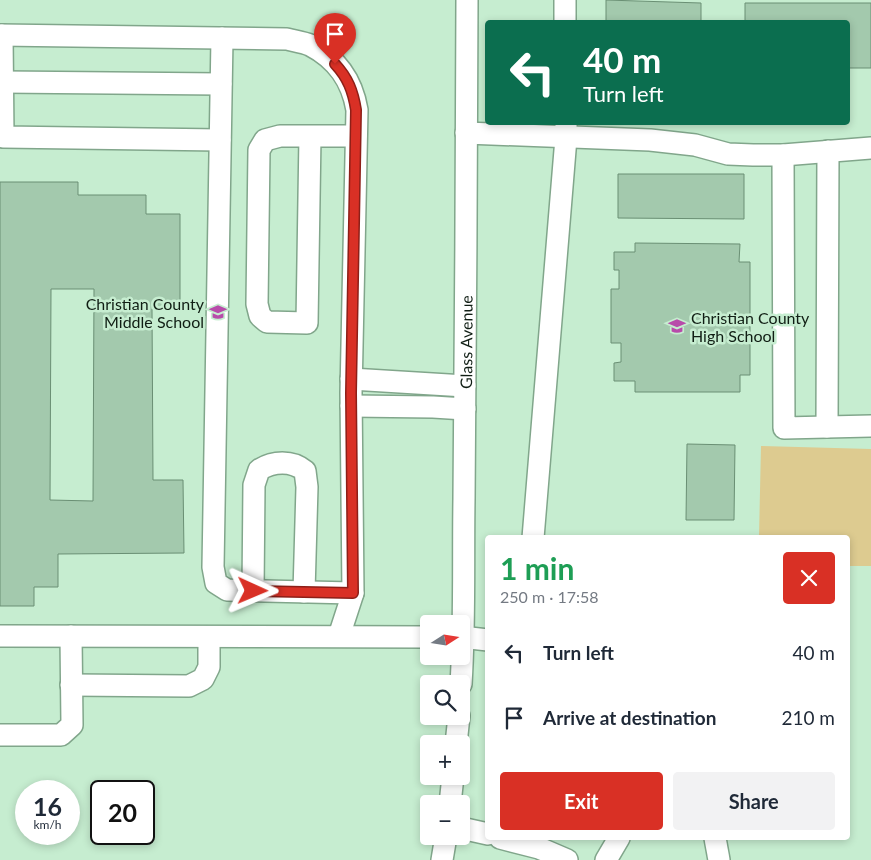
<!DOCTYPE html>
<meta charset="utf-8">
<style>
:root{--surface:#fff;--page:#f2f2f3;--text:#1f2937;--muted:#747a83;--accent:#d93025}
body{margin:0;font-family:Lato,sans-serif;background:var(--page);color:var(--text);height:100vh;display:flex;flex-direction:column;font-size:19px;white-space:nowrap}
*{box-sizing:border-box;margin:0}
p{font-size:16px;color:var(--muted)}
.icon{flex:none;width:28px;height:28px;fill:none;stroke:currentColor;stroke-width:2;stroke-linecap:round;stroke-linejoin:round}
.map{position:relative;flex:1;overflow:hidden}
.side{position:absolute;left:485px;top:535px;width:365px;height:305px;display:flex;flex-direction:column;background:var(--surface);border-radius:5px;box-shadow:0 2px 8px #0003}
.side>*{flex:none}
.banner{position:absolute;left:485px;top:20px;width:365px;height:105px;border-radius:5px;box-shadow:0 2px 8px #0003;background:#0b6e4f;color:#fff;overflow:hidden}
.needle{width:32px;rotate:78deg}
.controls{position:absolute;left:420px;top:615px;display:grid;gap:10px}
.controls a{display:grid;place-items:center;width:50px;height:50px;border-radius:5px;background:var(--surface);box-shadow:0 2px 8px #0003;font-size:25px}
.speed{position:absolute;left:15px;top:780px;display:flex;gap:10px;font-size:25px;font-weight:700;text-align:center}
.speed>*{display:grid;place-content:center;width:65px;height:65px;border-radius:50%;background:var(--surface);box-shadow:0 2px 8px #0003;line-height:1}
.speed small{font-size:12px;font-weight:400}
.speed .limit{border:2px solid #111;border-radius:8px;background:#fff;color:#111}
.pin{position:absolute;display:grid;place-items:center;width:42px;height:42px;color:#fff;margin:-51px -21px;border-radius:50% 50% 50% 0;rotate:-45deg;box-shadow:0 0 5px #0007}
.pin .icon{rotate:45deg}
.me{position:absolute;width:55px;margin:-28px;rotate:91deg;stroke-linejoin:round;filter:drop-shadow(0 0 4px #0008)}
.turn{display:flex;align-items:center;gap:18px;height:105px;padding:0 15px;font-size:22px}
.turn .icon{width:65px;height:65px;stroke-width:2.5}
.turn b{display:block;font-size:35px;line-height:42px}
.round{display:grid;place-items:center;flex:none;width:52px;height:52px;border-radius:5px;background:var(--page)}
.head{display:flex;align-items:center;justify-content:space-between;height:85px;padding:0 15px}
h1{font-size:30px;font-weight:700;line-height:38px;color:#1e9e55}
.button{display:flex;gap:10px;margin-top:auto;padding:10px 15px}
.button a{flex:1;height:58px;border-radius:5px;background:var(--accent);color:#fff;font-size:20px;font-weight:700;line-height:58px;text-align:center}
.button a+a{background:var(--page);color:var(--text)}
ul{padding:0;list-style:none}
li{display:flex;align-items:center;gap:15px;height:65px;padding:0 15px}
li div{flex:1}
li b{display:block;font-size:19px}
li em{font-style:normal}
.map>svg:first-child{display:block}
</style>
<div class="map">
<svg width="871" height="860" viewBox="0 0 871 860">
<rect width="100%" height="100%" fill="#c6edd0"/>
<path fill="#ddcb90" d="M761,446L871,449V566H848V538L759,537Z"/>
<g fill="#a3c9ad" stroke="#6a8f74" fill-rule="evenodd">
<path d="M606,0L701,3V22H606Z"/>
<path d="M745,3H871V68H848V22H745Z"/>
<path d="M618,174H744V219L618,218Z"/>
<path d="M0,182H78V195H146V214H180V309H152L153,480H183L184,553L58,554V587H34V606H0ZM51,289H94L93,501L50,500Z"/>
<path d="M635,243L740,244L739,262H750V375H740V392H635V381H614V363L621,362V343H611V289H619V270H614V252H635Z"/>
<path d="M687,444L735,445L734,520H686Z"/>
</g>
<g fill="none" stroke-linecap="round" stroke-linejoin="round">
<g stroke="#81a68b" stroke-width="24">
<g id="minor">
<path d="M565,0V22"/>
<path d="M0,35L287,39C294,41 303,42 310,45C337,59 352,80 357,110L351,393L353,593L339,636"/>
<path d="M2,35L3,137L220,140"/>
<path d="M222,38L213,567L216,583L227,590L353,593"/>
<path d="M2,82L221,84"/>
<path d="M466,133L650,140L695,145L728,154L753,155H783L871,148"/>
<path d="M310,136L307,323L267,322L260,316L257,304L259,150L265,140L280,136H356"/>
<path d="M783,155L784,428L871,426"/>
<path d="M351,379L465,386"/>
<path d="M351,406L433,407L465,409"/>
<path d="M827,427L828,151"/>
<path d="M533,538L566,138V122"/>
<path d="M253,591L254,485L259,470C273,461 292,460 305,471L307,487L304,592"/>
<path d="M0,636L429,637"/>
<path d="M461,637L488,640"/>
<path id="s1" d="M461,684C465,622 463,561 464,499C466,333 466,166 467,0"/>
<path d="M71,685L189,686L203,679L209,667V637"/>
<path d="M0,735H61L72,725L71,636"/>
<path d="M456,744L459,716"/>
<path d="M450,804L453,776"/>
<path d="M461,828L488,834"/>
<path d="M500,838L539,848L567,860"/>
<path d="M715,838L719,860"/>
<path d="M442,860L446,836"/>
<path d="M606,860L619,838"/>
</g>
</g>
<use href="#minor" stroke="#fff" stroke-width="21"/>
</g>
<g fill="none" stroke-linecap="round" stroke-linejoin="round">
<g stroke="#8d1f18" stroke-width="12">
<path id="route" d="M253,591L353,593L351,393L356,110C353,91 348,78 335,64"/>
</g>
<use href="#route" stroke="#d93025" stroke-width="9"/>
</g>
<defs>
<g id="school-bare" transform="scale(1.35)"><path d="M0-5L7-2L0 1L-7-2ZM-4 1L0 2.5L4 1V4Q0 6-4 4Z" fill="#b84baa" stroke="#c6edd0" stroke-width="2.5" paint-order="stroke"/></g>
</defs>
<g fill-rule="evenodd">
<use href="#school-bare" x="218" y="312"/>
<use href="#school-bare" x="677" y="326"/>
</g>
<g text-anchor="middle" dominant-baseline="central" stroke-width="5" stroke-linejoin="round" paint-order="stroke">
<g font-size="16" fill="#101e14" stroke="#c6edd0" text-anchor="end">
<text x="204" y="303">Christian County<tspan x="204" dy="18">Middle School</tspan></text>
<text x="691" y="317" text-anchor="start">Christian County<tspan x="691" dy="18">High School</tspan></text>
</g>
<g font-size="16" fill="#101e14" stroke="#c6edd0">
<text stroke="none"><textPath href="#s1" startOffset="342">Glass Avenue</textPath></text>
</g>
</g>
</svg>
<div class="controls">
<a><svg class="needle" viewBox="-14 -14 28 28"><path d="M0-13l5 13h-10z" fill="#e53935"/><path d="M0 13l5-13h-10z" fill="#747a83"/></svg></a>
<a><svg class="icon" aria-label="search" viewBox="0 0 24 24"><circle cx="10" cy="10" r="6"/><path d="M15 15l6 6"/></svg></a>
<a>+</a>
<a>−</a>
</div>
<div class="speed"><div>16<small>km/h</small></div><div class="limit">20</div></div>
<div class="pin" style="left:335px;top:64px;background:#d93025"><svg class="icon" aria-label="arrive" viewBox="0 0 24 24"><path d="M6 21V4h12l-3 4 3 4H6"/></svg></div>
<svg class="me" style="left:253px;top:591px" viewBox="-20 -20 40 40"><path d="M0-17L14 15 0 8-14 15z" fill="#d93025" stroke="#fff" stroke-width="4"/></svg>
<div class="banner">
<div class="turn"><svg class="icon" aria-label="left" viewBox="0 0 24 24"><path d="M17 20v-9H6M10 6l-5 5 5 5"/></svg><div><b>40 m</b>Turn left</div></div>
</div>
<section class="side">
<div class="head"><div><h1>1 min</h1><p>250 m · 17:58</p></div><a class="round" style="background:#d93025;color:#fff"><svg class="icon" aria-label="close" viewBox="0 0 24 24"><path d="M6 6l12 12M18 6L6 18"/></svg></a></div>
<ul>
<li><svg class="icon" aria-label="left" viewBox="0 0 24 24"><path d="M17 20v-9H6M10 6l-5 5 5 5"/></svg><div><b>Turn left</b></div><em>40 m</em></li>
<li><svg class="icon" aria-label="arrive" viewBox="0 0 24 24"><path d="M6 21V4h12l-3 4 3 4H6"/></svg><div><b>Arrive at destination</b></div><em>210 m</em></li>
</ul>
<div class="button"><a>Exit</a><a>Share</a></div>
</section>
</div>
